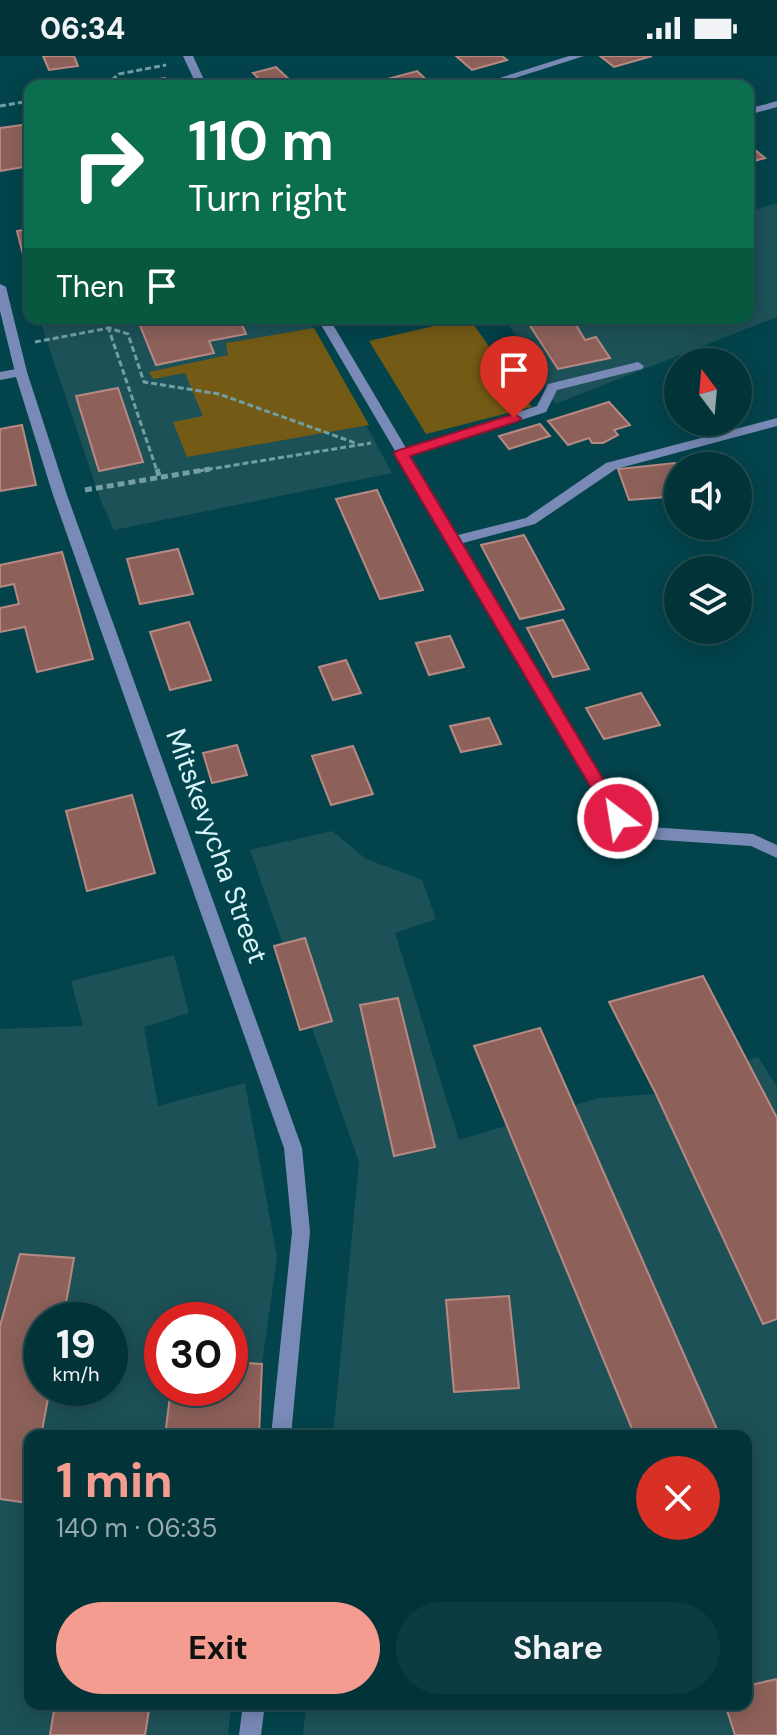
<!DOCTYPE html>
<meta charset="utf-8">
<style>
:root{--surface:#023339;--page:#0c3b41;--text:#f1f3f6;--muted:#96aaae;--line:#234e53;--accent:#f59c90}
body{margin:0;font-family:"DM Sans",sans-serif;background:var(--page);color:var(--text);height:100vh;display:flex;flex-direction:column;font-size:30px;white-space:nowrap}
*{box-sizing:border-box;margin:0}
p{font-size:26px;color:var(--muted)}
.icon{flex:none;width:44px;height:44px;fill:none;stroke:currentColor;stroke-width:2;stroke-linecap:round;stroke-linejoin:round}
.map{position:relative;flex:1;overflow:hidden}
.panel{position:absolute;left:24px;top:1374px;width:728px;height:280px;display:flex;flex-direction:column;background:var(--surface);border-radius:16px;box-shadow:0 4px 20px #0003,0 0 0 2px var(--line)}
.panel>*{flex:none}
.top-card{position:absolute;left:24px;top:24px;width:730px;height:244px;border-radius:16px;box-shadow:0 4px 20px #0003,0 0 0 2px var(--line);background:#0b6e4f;color:#fff;overflow:hidden}
.needle{width:52px;rotate:344deg}
.controls{position:absolute;left:664px;top:292px;display:grid;gap:16px}
.controls a{display:grid;place-items:center;width:88px;height:88px;border-radius:50%;background:var(--surface);box-shadow:0 4px 20px #0003,0 0 0 2px var(--line);font-size:40px}
.speed{position:absolute;left:24px;top:1246px;display:flex;gap:16px;font-size:40px;font-weight:700;text-align:center}
.speed>*{display:grid;place-content:center;width:104px;height:104px;border-radius:50%;background:var(--surface);box-shadow:0 4px 20px #0003,0 0 0 2px var(--line);line-height:1}
.speed small{font-size:20px;font-weight:400}
.speed .limit{border:12px solid #d22;background:#fff;color:#111}
.pin{position:absolute;display:grid;place-items:center;width:68px;height:68px;color:#fff;margin:-82px -34px;border-radius:50% 50% 50% 0;rotate:-45deg;box-shadow:0 0 8px #0007}
.pin .icon{rotate:45deg}
.me{position:absolute;width:88px;margin:-44px;rotate:329deg;stroke-linejoin:round;filter:drop-shadow(0 0 6px #0008)}
.turn{display:flex;align-items:center;gap:28px;height:168px;padding:0 32px;font-size:36px}
.turn .icon{width:104px;height:104px;stroke-width:2.5}
.turn b{display:block;font-size:56px;line-height:68px}
.then{display:flex;align-items:center;height:76px;padding:0 32px;background:#0003;gap:16px;font-size:30px}
.round{display:grid;place-items:center;flex:none;width:84px;height:84px;border-radius:42px;background:var(--page)}
.summary{display:flex;align-items:center;justify-content:space-between;height:136px;padding:0 32px}
h1{font-size:48px;font-weight:700;line-height:60px;color:var(--accent)}
.cta{display:flex;gap:16px;margin-top:auto;padding:16px 32px}
.cta a{flex:1;height:92px;border-radius:48px;background:var(--accent);color:#111;font-size:32px;font-weight:700;line-height:92px;text-align:center}
.cta a+a{background:var(--page);color:var(--text)}
.status{display:flex;justify-content:space-between;align-items:center;height:56px;padding:0 40px;background:var(--surface);direction:ltr}
.status svg{height:22px;fill:currentColor}
.map>svg:first-child{display:block}
</style>
<div class="status"><b>06:34</b><svg viewBox="0 0 49 12"><path d="M0 12V9h3v3zM5 12V6h3v6zM10 12V3h3v9zM15 12V0h3v12zM26 1h20v11H26zM47 4h2v5h-2z"/></svg></div>
<div class="map">
<svg width="777" height="1679" viewBox="0 0 777 1679">
<rect width="100%" height="100%" fill="#03444c"/>
<g fill="#1d5158" fill-rule="evenodd">
<path d="M777,147V261L555,348L505,262H748V156Z"/>
<path d="M39,262H308L392,417L114,474L101,445Z"/>
<path d="M332,775L366,803L422,824L436,863L395,877L459,1084L599,1042L656,1038L758,1001L777,1031V1679H303L306,1648H746V1380H333L359,1106L250,794Z"/>
<path d="M174,899L189,957L144,971L158,1050L245,1027L277,1201L262,1308L259,1380H30V1648H231L228,1679H0V973L83,970L71,925ZM42,1264H110V1332H42ZM162,1264H230V1332H162Z"/>
</g>
<g fill="#735a15">
<path d="M469,262L532,351L426,378L369,285Z"/>
<path d="M314,272L369,369L187,401L173,366L203,360L185,317L153,323L149,316L228,299L226,287Z"/>
</g>
<g fill="#8d615a" stroke="#b88982" stroke-width="2">
<path d="M43,0H74L78,10L49,14Z"/>
<path d="M456,0H502L507,4L472,14Z"/>
<path d="M600,0H652L614,11Z"/>
<path d="M276,11L292,26L266,30L253,17Z"/>
<path d="M417,15L431,28L385,30L380,25Z"/>
<path d="M165,22L169,30L124,28Z"/>
<path d="M30,68V110L0,115V72Z"/>
<path d="M748,88L765,102L748,107Z"/>
<path d="M30,173V222H29L17,175Z"/>
<path d="M137,262H239L246,278L209,285L214,297L156,309Z"/>
<path d="M525,262H572L585,284L596,281L610,302L558,313Z"/>
<path d="M118,332L143,406L99,415L76,340Z"/>
<path d="M609,346L630,369L614,374L618,379L603,387H592L589,382L568,389L548,365Z"/>
<path d="M540,368L550,380L509,393L499,380Z"/>
<path d="M22,369L36,429L0,435V373Z"/>
<path d="M675,407L678,417V440L629,444L618,413Z"/>
<path d="M377,434L423,534L380,543L336,443Z"/>
<path d="M524,479L564,553L520,563L481,489Z"/>
<path d="M178,493L193,538L140,548L127,503Z"/>
<path d="M62,496L93,603L37,616L25,571L0,576V552L19,548L14,528L0,531V509Z"/>
<path d="M563,564L589,613L553,621L527,572Z"/>
<path d="M189,566L211,624L170,634L150,576Z"/>
<path d="M450,580L464,611L429,619L416,587Z"/>
<path d="M346,604L361,637L333,644L319,611Z"/>
<path d="M641,637L660,669L604,683L586,652Z"/>
<path d="M489,662L501,688L461,696L450,670Z"/>
<path d="M237,689L247,719L212,727L203,697Z"/>
<path d="M353,690L373,738L331,749L312,700Z"/>
<path d="M132,739L155,817L87,835L66,755Z"/>
<path d="M305,882L332,965L300,974L274,890Z"/>
<path d="M703,920L777,1062V1263L763,1268L656,1038L609,946Z"/>
<path d="M398,942L435,1091L394,1100L360,949Z"/>
<path d="M540,972L720,1380H635L474,990Z"/>
<path d="M20,1198L74,1202L63,1264H42V1332H50L41,1380H30L29,1447L0,1443V1270Z"/>
<path d="M509,1240L519,1332L454,1336L446,1244Z"/>
<path d="M230,1306L262,1308L259,1380H165L171,1332H230Z"/>
<path d="M777,1623V1679H735L725,1648H746V1630Z"/>
<path d="M55,1648H150L145,1679H50Z"/>
</g>
<g fill="none" stroke-linecap="round" stroke-linejoin="round">
<g stroke="#719fa5" stroke-width="3" stroke-dasharray="6 3" stroke-linecap="butt">
<path d="M105,30L119,18L166,9"/>
<path d="M0,50L30,45"/>
<path d="M105,262L157,415"/>
<path d="M35,286L109,272L128,278L144,326L219,338L358,388"/>
<path d="M198,415L371,387"/>
</g>
<g stroke="#719fa5" stroke-width="5" stroke-dasharray="7 4" stroke-linecap="butt">
<path d="M157,413L159,420"/>
<path d="M85,434L210,413"/>
</g>
<g fill="#798ab6" fill-rule="evenodd">
<path d="M183,0H193L207,30H197Z"/>
<path d="M569,0H584L490,30H474Z"/>
<path d="M777,45V51L748,59V53Z"/>
<path d="M0,228L6,231L27,316L21,320L15,316L0,255Z"/>
<path d="M317,262H329L406,392L537,350L548,328L638,306L644,310L642,313L557,334L546,356L410,399L458,479L526,462L606,407L777,362V370L616,413L535,468L463,487L623,758L649,771L753,778L777,789V802L751,790L647,783L613,766Z"/>
</g>
<g fill="#798ab6" fill-rule="evenodd">
<path d="M21,312L27,316L67,439L302,1092L310,1176L291,1380H271L292,1176L284,1092L53,439L16,321L0,324V316Z"/>
<path d="M243,1648H265L261,1679H239Z"/>
</g>
</g>
<path fill="#e11d48" stroke="#92132f" stroke-width="2" d="M514,358L521,362L519,365L410,400L624,758L627,762L624,767H612L394,398L396,395Z"/>
<g text-anchor="middle" dominant-baseline="central" stroke-width="6" stroke-linejoin="round" paint-order="stroke">
<g font-size="28" fill="#d9f5f9" stroke="#03444c">
<text transform="translate(217 790) rotate(70)">Mitskevycha Street</text>
</g>
</g>
</svg>
<div class="controls">
<a><svg class="needle" viewBox="-14 -14 28 28"><path d="M0-13l5 13h-10z" fill="#e53935"/><path d="M0 13l5-13h-10z" fill="#96aaae"/></svg></a>
<a><svg class="icon" aria-label="sound" viewBox="0 0 24 24"><path d="M4 9h4l5-4v14l-5-4H4zM17 9q2 3 0 6"/></svg></a>
<a><svg class="icon" aria-label="layers" viewBox="0 0 24 24"><path d="M12 4l9 5-9 5-9-5zM3 14l9 5 9-5"/></svg></a>
</div>
<div class="speed"><div>19<small>km/h</small></div><div class="limit">30</div></div>
<div class="pin" style="left:514px;top:362px;background:#d93025"><svg class="icon" aria-label="arrive" viewBox="0 0 24 24"><path d="M6 21V4h12l-3 4 3 4H6"/></svg></div>
<svg class="me" style="left:618px;top:762px" viewBox="-20 -20 40 40"><circle r="17" fill="#e11d48" stroke="#fff" stroke-width="3"/><path d="M0-11L8 9 0 5-8 9z" fill="#fff"/></svg>
<div class="top-card">
<div class="turn"><svg class="icon" aria-label="right" viewBox="0 0 24 24"><path d="M7 20v-9h11M14 6l5 5-5 5"/></svg><div><b>110 m</b>Turn right</div></div>
<div class="then">Then<svg class="icon" aria-label="arrive" viewBox="0 0 24 24"><path d="M6 21V4h12l-3 4 3 4H6"/></svg></div>
</div>
<section class="panel">
<div class="summary"><div><h1>1 min</h1><p>140 m · 06:35</p></div><a class="round" style="background:#d93025;color:#fff"><svg class="icon" aria-label="close" viewBox="0 0 24 24"><path d="M6 6l12 12M18 6L6 18"/></svg></a></div>
<div class="cta"><a>Exit</a><a>Share</a></div>
</section>
</div>
